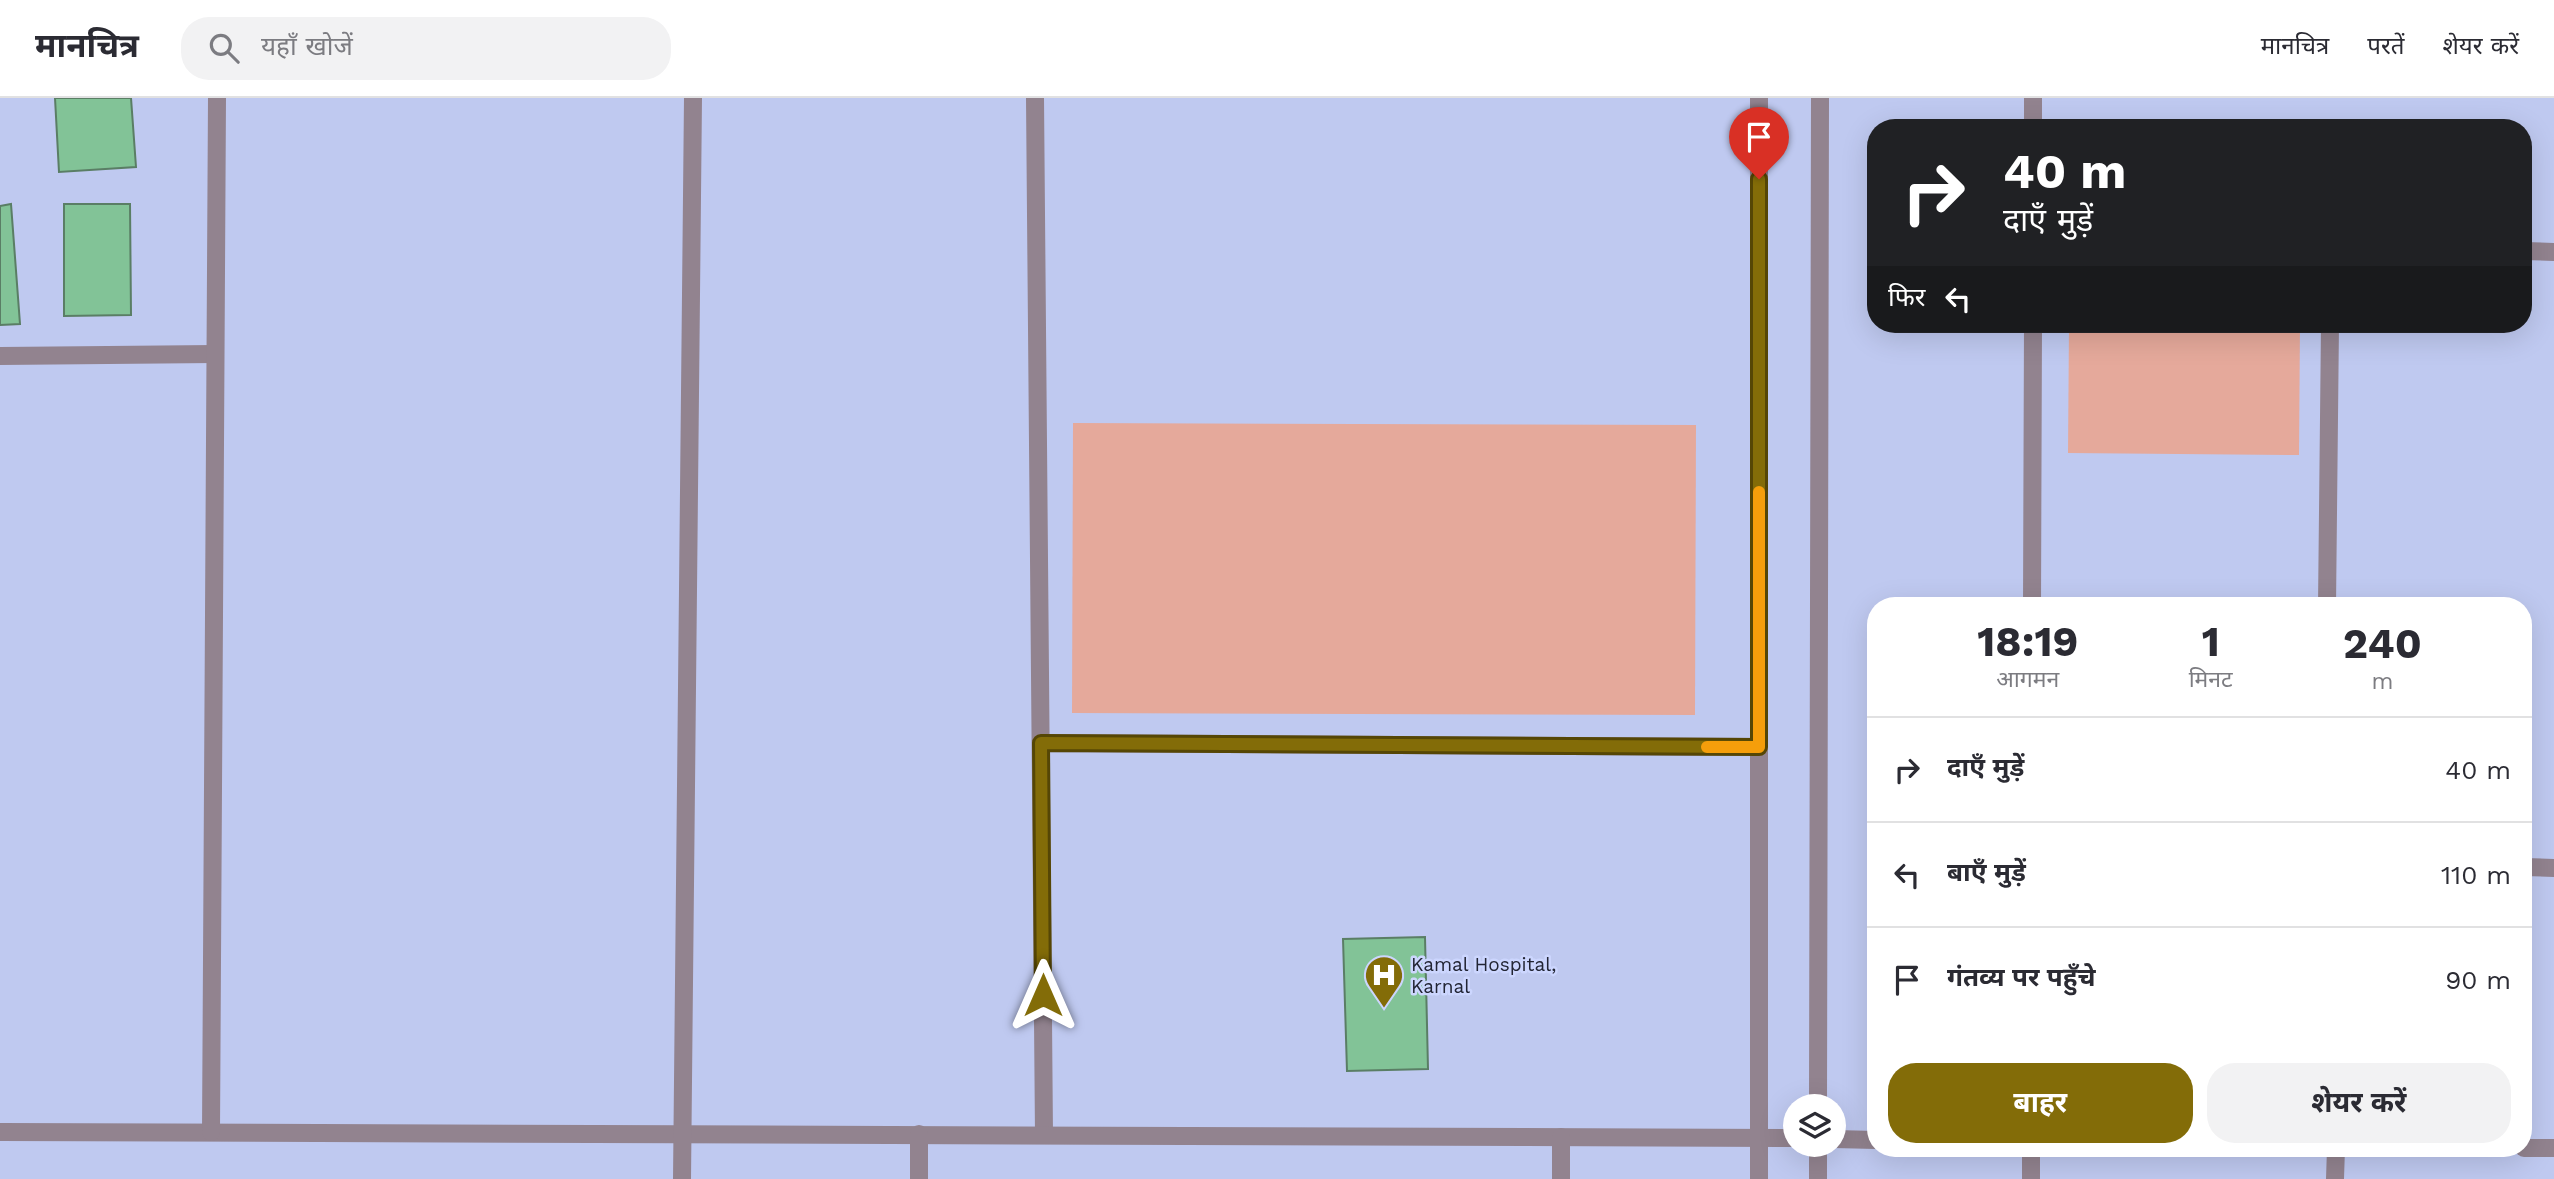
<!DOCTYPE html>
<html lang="hi">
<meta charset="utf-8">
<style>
:root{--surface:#fff;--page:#f2f2f3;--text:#2b2b33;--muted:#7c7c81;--line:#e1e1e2;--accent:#836c08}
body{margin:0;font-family:"Work Sans","Noto Sans Devanagari",sans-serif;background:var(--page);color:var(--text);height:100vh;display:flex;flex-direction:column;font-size:26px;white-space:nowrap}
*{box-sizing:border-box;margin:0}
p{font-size:23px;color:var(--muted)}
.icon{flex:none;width:38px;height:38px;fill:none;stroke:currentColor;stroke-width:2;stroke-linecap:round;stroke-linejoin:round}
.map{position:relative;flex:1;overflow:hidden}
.sheet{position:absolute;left:1867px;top:499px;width:665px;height:560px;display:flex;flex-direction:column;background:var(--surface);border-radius:28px;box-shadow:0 7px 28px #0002}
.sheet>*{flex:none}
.hud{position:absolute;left:1867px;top:21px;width:665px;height:214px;border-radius:28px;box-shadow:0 7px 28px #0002;background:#202124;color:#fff;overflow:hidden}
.buttons{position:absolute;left:1783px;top:996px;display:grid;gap:14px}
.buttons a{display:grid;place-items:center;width:63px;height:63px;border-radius:50%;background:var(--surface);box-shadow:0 7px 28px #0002;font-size:35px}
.pin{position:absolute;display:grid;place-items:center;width:60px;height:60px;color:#fff;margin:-72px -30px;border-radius:50% 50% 50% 0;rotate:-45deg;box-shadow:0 0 7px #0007}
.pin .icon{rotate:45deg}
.me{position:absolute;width:77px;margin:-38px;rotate:0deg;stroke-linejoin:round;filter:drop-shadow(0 0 5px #0008)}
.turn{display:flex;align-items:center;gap:24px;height:147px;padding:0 21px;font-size:32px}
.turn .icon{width:91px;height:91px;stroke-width:2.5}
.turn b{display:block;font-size:49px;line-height:60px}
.then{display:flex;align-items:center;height:66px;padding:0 21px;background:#0003;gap:14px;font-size:26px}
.eta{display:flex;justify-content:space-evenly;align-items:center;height:119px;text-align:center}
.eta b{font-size:42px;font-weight:700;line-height:49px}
.primary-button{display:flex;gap:14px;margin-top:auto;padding:14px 21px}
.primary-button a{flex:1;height:80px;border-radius:28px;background:var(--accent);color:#fff;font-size:28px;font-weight:700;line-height:80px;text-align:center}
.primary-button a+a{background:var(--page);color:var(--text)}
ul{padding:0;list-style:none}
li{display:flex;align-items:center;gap:21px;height:105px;padding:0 21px;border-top:2px solid var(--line)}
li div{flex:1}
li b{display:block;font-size:26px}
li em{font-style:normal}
header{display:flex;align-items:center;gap:42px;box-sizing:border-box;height:98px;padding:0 35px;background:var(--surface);border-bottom:2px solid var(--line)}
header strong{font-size:33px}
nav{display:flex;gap:38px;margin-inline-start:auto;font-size:24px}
.search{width:490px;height:63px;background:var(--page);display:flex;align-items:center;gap:18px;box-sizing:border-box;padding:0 24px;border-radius:28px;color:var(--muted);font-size:26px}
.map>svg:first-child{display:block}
</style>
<header>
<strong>मानचित्र</strong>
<div class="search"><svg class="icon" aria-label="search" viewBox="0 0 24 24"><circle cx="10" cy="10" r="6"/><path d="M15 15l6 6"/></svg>यहाँ खोजें</div>
<nav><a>मानचित्र</a><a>परतें</a><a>शेयर करें</a></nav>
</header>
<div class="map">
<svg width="2554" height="1081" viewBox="0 0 2554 1081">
<rect width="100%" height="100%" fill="#bfc9f0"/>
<g fill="#e5a99b">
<path d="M2069,226H2300L2299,357L2068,355Z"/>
<path d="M1073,325L1696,327L1695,617L1072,615Z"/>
</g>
<g fill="#82c397" stroke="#5a7e65" stroke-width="2">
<path d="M55,0H131L136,69L59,74Z"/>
<path d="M11,106L20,226L0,227V108Z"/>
<path d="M64,106H130L131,217L64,218Z"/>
<path d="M1425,839L1428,971L1347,973L1343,841Z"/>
</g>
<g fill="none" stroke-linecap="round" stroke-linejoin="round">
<g stroke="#92838f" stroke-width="18">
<path d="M1035,0L1044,1037"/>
<path d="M2033,30V0"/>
<path d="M2524,153L2554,154"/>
<path d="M0,258L215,256"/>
<path d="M2032,508L2033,226"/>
<path d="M2327,508L2330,226"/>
<path d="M1041,645L1759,649"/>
<path d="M2524,769L2554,770"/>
<path d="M0,1034L1796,1040"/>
<path d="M211,1034L217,0"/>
<path d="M1834,1041L1876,1042"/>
<path d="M2524,1050H2554"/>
<path d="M682,1081L693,0"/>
<path d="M919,1081V1036"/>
<path d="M1561,1081V1039"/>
<path d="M2031,1081V1050"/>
<path d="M2335,1081L2336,1050"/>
</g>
<g stroke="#92838f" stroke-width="18">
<path d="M1818,1008L1820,0"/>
<path d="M1759,1081V0"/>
<path d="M1818,1081V1046"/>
</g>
</g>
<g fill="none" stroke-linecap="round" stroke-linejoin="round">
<g stroke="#554605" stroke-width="18">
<path id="route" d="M1043,897L1041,645L1759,649V81"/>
</g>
<use href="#route" stroke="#836c08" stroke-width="12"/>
<path stroke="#f59e0b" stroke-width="12" d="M1707,649H1759V394"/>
</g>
<defs>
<g id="hospital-pin" transform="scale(2.0125)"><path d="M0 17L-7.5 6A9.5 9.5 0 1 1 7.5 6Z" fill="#836c08" stroke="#ccd6fe"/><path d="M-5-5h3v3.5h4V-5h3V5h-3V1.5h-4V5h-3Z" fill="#fff"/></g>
</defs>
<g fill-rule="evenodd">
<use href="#hospital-pin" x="1384" y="877"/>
</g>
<g text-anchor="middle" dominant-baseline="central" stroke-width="5" stroke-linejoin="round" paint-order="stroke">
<g font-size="19" fill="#222534" stroke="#ccd6fe" text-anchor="start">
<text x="1411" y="866">Kamal Hospital,<tspan x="1411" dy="22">Karnal</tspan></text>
</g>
</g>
</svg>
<div class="buttons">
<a><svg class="icon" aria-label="layers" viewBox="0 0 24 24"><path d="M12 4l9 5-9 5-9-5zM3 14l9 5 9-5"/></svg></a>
</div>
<div class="pin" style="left:1759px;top:81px;background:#d93025"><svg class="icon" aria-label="arrive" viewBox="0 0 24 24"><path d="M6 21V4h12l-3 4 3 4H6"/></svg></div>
<svg class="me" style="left:1043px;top:897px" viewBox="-20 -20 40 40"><path d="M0-17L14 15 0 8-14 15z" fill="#836c08" stroke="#fff" stroke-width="4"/></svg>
<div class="hud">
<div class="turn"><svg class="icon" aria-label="right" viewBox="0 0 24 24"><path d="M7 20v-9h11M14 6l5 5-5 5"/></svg><div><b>40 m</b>दाएँ मुड़ें</div></div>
<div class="then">फिर<svg class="icon" aria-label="left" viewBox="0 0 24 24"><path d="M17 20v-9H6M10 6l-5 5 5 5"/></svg></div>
</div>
<section class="sheet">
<div class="eta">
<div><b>18:19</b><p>आगमन</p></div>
<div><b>1</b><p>मिनट</p></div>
<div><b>240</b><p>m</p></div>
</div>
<ul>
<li><svg class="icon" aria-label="right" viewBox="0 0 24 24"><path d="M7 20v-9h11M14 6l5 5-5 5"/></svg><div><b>दाएँ मुड़ें</b></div><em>40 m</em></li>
<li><svg class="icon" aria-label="left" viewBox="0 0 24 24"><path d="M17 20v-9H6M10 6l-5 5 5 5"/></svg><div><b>बाएँ मुड़ें</b></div><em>110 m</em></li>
<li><svg class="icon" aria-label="arrive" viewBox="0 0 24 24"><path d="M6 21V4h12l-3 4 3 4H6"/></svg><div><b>गंतव्य पर पहुँचे</b></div><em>90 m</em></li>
</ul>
<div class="primary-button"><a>बाहर</a><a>शेयर करें</a></div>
</section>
</div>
